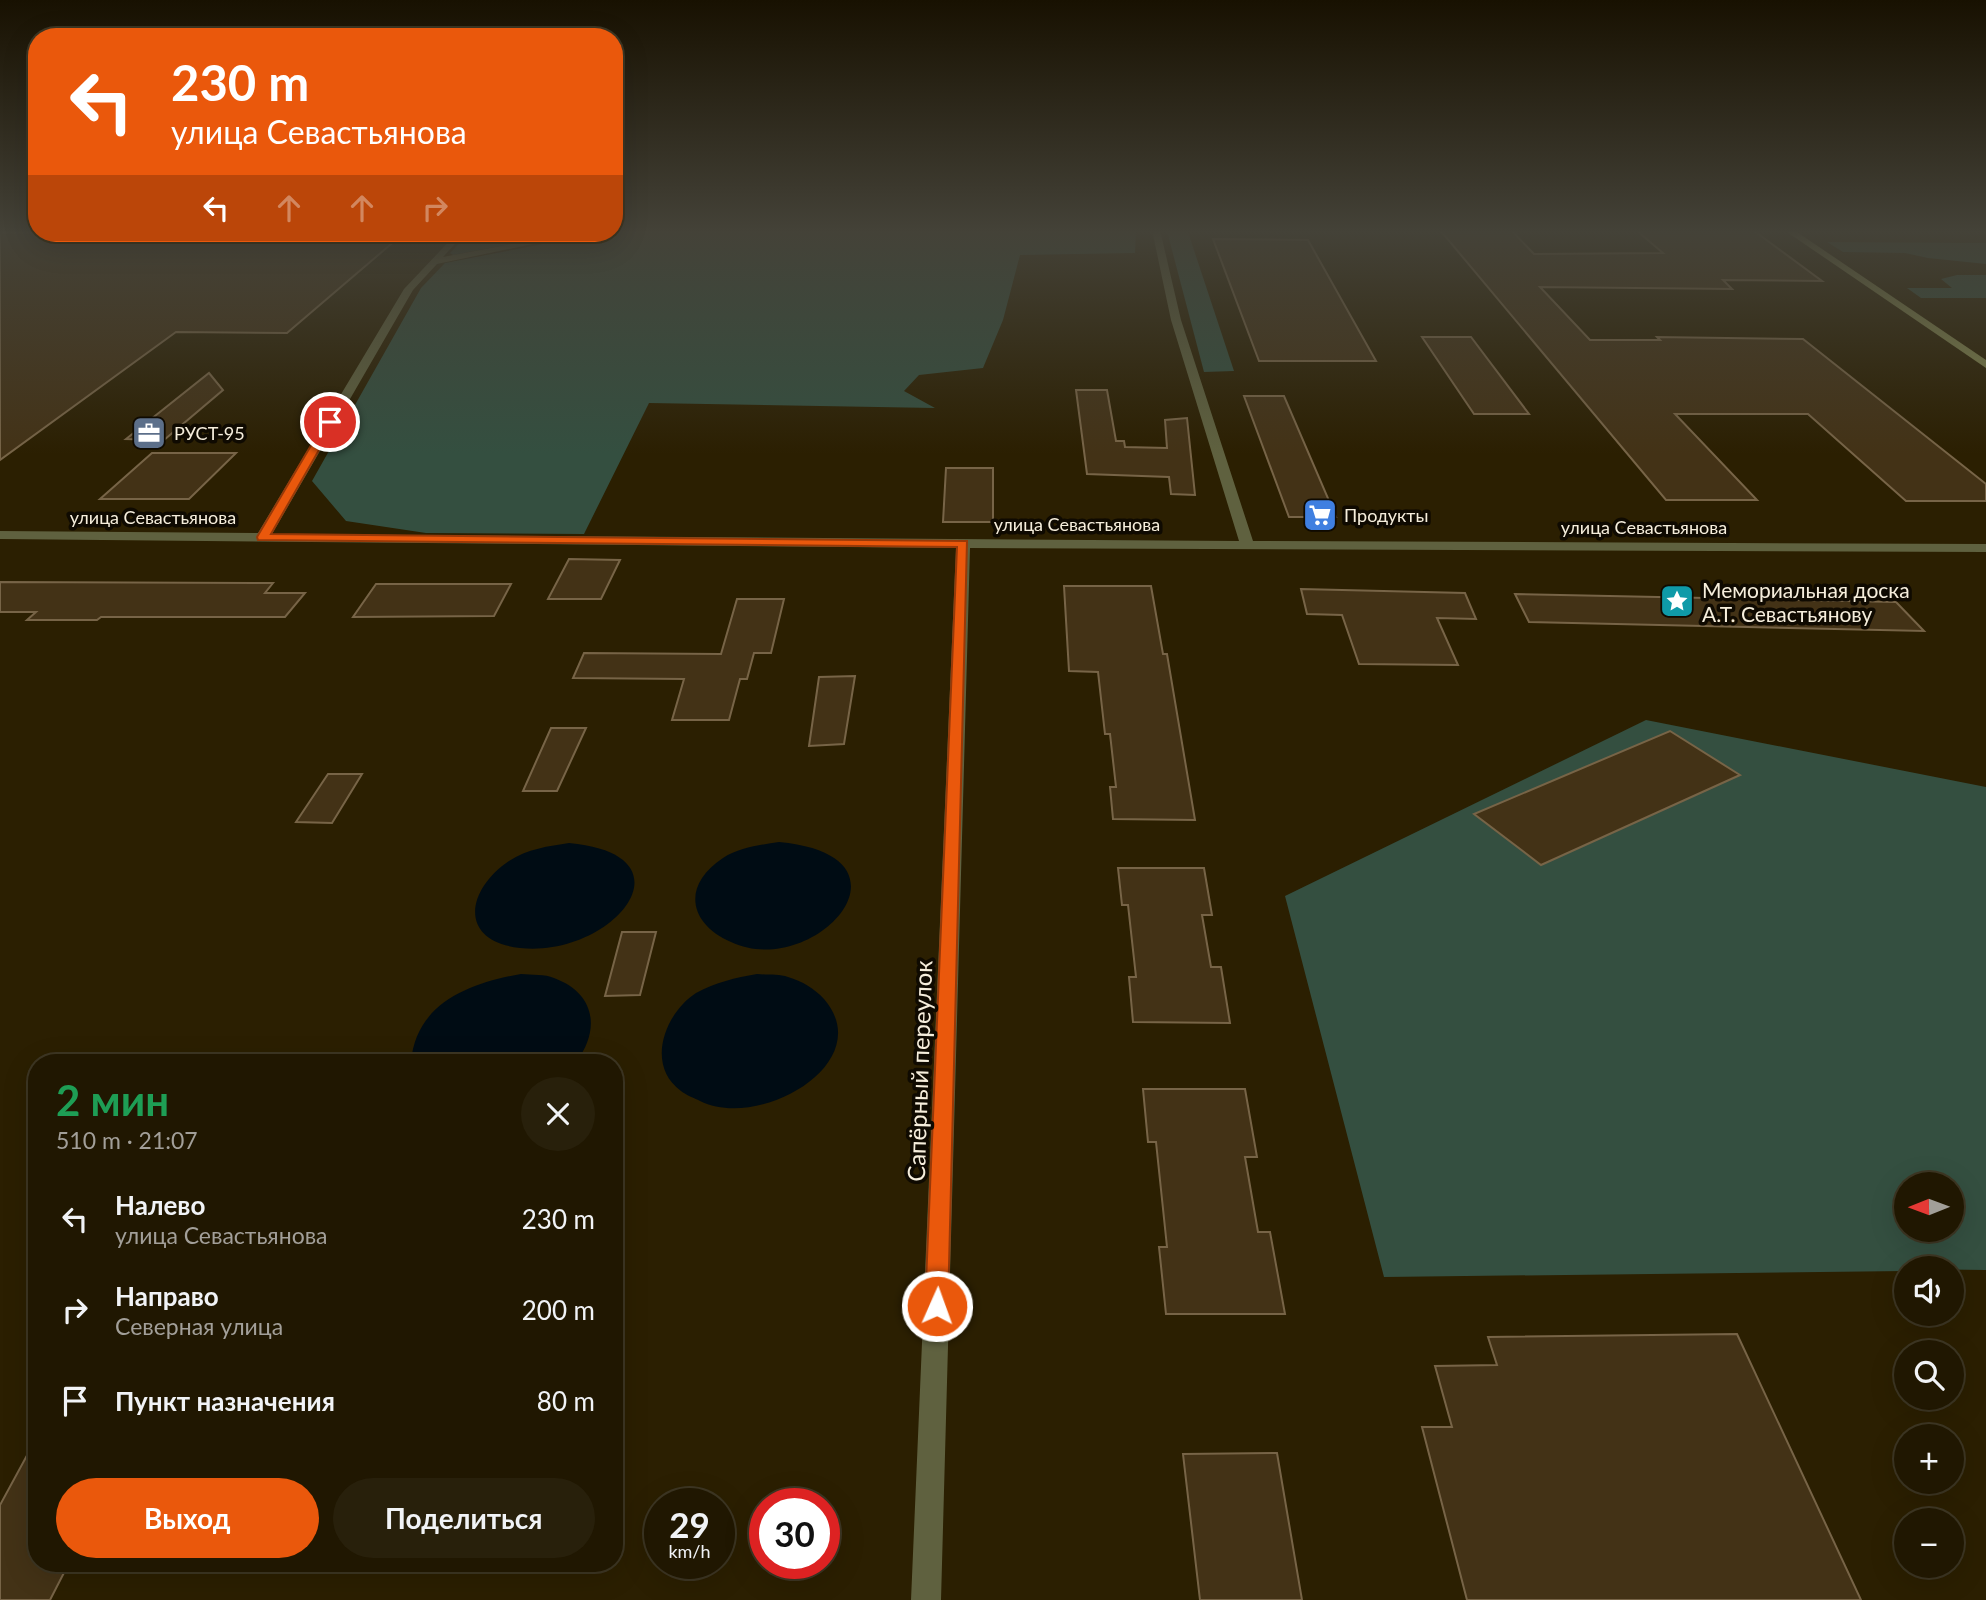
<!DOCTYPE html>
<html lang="ru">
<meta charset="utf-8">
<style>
:root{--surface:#201701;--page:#28200b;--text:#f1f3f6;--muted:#a29f99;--line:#3d3623;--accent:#ea580c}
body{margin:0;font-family:Lato,sans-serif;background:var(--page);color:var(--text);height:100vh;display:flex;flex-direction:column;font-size:26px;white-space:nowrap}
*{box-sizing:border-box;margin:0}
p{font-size:23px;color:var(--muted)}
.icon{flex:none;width:38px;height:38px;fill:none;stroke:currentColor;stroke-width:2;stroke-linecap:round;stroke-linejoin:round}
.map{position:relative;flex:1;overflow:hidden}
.drawer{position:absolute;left:28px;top:1054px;width:595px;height:518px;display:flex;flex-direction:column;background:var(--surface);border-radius:28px;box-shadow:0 7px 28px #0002,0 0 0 2px var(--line)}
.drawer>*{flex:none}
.top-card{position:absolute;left:28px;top:28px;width:595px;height:214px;border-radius:28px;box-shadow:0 7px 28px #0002,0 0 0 2px var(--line);background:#ea580c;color:#fff;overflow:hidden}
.needle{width:46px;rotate:269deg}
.buttons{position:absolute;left:1894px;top:1172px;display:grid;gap:14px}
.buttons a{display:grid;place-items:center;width:70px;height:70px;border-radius:50%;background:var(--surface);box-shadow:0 7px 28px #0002,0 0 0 2px var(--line);font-size:35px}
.speed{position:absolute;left:644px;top:1488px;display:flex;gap:14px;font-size:35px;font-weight:700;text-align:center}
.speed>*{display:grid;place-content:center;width:91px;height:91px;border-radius:50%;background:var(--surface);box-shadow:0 7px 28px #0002,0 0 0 2px var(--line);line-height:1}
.speed small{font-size:18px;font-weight:400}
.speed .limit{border:10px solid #d22;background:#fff;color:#111}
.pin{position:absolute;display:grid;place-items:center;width:60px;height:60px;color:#fff;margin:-30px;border:4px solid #fff;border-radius:50%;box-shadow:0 2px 7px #0007}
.me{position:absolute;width:77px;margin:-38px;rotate:2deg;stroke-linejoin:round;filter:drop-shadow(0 0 5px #0008)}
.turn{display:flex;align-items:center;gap:24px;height:147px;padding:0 28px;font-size:32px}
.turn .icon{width:91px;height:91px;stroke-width:2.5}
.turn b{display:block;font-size:49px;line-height:60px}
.lanes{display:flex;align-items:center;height:66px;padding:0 28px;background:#0003;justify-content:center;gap:35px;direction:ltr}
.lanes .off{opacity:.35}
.round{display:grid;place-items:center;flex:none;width:74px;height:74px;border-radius:37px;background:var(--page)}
.summary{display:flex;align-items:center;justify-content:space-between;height:119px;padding:0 28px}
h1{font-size:42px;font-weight:700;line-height:52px;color:#1e9e55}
.primary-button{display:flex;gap:14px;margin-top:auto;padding:14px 28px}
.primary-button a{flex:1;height:80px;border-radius:42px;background:var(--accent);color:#fff;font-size:28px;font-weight:700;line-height:80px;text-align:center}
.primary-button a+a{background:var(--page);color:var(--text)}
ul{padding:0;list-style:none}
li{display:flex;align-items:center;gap:21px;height:91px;padding:0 28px}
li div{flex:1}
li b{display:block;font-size:26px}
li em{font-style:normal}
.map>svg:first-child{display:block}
</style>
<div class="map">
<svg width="1986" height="1600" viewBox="0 0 1986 1600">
<rect width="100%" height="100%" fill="#2b1f01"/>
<g fill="#344f40" fill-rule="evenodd">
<path d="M614,230H1136L1135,253L1020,255L1003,320L983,368L919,375L904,391L935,408L649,403L584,534L426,533L346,521L312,481L421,288L445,263L600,233H614Z"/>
<path d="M1167,231L1188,232L1234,371L1204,372Z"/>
<path d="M469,233H568L453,255L450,253Z"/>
<path d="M1827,242L1986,243V264L1928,258L1905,253L1843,252Z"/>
<path d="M1957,275H1986V298H1921L1907,288H1952L1941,279Z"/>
<path d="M1646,720L1986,787V1270L1906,1269V1271L1384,1277L1285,896ZM1906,1185H1951V1230H1906Z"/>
</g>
<g fill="#000c14">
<path d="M779,842C927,856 814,981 731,942C688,923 682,885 723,858C740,847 760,845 779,842Z"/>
<path d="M569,843C698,855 612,958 520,948C458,941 466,890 509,861C527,849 549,846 569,843Z"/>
<path d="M521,974C532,975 545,974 554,978C595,993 601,1029 576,1062H411C416,1003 470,983 521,974Z"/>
<path d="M757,974C767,975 779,974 788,977C802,981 815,989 824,999C879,1063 759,1131 700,1101C694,1098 686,1095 681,1091C645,1065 665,1013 696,993C716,982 735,978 757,974Z"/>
</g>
<g fill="#433216" stroke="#776447" stroke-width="2">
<path d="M1440,230H1511L1534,254L1663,253L1636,230H1753L1822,281L1723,280L1732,289L1540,287L1590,340H1660L1657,337L1803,339L1986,484V501H1906L1808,414H1675L1757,500H1666Z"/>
<path d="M0,233H404L287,333L176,332L0,460Z"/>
<path d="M1213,239L1308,240L1376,361H1259Z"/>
<path d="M1422,337H1471L1529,414H1474Z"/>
<path d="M209,373L223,390L164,440L126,439Z"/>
<path d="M1076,390H1107L1116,441H1124L1125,447L1167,448L1165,420L1187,418L1195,495L1171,494L1169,477L1087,474Z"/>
<path d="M1244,396H1284L1336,517H1289Z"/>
<path d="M152,453H236L189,499H100Z"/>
<path d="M946,468H993V522H943Z"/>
<path d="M569,559L620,560L601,599H548Z"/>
<path d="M0,582L273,583L265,593H305L285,617H101L97,620H27L36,612H0Z"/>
<path d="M376,584H511L494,616L353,617Z"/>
<path d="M1064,586H1151L1163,654H1167L1195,820L1113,819L1110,787H1116L1110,734H1105L1098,672L1069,671Z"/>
<path d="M1301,589L1465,593L1476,619L1437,618L1458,665L1359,664L1342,615L1307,614Z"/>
<path d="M1515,594L1896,602L1924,631L1529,622Z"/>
<path d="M737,599H784L771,653H754L747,679H740L729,720H672L684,679L573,678L584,653L721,654Z"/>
<path d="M855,676L844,744L809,746L819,677Z"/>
<path d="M551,728H586L557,791H523Z"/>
<path d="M1670,731L1740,775L1541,865L1474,814Z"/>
<path d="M328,774H362L332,823L296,822Z"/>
<path d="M1118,868H1204L1212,915H1202L1211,967H1221L1230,1023L1133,1022L1129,977H1136L1128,905H1122Z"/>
<path d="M622,932H656L640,995L605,996Z"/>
<path d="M1143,1089H1245L1257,1157H1245L1258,1232H1270L1285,1314H1166L1159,1247H1167L1156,1142H1148Z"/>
<path d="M1737,1334L1861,1600H1467L1422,1427H1452L1435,1366L1497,1365L1488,1337Z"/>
<path d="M37,1437V1563H69L50,1600H0V1505Z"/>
<path d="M1277,1453L1302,1600H1200L1183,1454Z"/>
</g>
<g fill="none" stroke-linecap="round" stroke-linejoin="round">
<path fill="#5f613f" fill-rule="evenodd" d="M1152,230H1160L1181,320L1253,541L1986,544V552L970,548L941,1600H911L956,548L0,539V531L258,533L404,289L457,233H465L443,257L569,233H585L437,264L413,290L272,534L1239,541L1171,320Z"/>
<path fill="#82854e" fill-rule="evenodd" d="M1784,230H1794L1986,360V368Z"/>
</g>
<linearGradient id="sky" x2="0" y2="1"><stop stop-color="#181101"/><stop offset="0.51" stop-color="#444238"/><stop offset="1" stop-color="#444238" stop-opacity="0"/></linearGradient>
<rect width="1986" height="454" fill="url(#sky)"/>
<path fill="#ea580c" stroke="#983908" stroke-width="2" d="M326,420L335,422L271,534L967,541L948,1306L945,1314L937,1317L928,1314L925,1306L957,547L258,540L257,537Z"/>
<defs>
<g id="office-square" transform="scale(1.75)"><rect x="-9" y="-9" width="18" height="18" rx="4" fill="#5c6f8a" stroke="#0f0a01"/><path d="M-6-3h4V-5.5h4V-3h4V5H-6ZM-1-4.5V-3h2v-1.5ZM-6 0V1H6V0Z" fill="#fff"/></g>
<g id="supermarket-square" transform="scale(1.75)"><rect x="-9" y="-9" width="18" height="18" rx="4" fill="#3f7fe0" stroke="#0f0a01"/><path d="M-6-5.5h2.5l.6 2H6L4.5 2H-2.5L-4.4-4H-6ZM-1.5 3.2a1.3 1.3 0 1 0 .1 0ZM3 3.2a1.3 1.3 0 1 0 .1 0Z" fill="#fff"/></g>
<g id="sight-square" transform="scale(1.75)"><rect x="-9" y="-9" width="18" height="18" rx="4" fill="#0f9aa8" stroke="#0f0a01"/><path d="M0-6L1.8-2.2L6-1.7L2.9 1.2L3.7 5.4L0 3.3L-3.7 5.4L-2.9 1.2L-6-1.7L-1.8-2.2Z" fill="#fff"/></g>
</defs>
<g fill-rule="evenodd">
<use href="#office-square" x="149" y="433"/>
<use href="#supermarket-square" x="1320" y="515"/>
<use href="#sight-square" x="1677" y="601"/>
</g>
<g text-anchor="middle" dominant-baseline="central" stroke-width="7" stroke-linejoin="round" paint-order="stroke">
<g font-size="18" fill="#f6eedc" stroke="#0f0a01" text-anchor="start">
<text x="174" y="433">РУСТ-95</text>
<text x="1344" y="515">Продукты</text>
</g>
<g font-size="18" fill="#f6eedc" stroke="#0f0a01">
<text x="153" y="517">улица Севастьянова</text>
<text x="1077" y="524">улица Севастьянова</text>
<text x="1644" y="527">улица Севастьянова</text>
</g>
<g font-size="21" fill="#f6eedc" stroke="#0f0a01" text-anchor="start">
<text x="1702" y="589">Мемориальная доска<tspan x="1702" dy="24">А.Т. Севастьянову</tspan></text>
</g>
<g font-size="24" fill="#f6eedc" stroke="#0f0a01">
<text transform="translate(919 1071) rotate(-88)">Сапёрный переулок</text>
</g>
</g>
</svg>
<div class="buttons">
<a><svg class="needle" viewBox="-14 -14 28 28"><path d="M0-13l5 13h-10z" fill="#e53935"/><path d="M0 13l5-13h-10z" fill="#a29f99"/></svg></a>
<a><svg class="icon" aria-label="sound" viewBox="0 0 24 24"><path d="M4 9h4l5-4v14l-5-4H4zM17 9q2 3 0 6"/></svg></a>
<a><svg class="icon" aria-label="search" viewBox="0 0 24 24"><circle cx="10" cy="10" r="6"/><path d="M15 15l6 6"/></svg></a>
<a>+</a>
<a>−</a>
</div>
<div class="speed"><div>29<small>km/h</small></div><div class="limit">30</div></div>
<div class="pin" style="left:330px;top:422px;background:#d93025"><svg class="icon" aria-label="arrive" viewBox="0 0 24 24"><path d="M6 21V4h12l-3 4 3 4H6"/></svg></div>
<svg class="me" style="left:937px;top:1306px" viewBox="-20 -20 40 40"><circle r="17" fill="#ea580c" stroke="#fff" stroke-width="3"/><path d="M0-11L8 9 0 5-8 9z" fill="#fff"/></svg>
<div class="top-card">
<div class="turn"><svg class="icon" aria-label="left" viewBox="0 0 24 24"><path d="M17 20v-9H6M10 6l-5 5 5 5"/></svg><div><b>230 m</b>улица Севастьянова</div></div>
<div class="lanes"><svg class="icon" aria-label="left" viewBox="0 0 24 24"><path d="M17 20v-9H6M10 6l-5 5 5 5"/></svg><svg class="icon off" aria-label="ahead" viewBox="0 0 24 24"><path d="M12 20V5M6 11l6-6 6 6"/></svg><svg class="icon off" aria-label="ahead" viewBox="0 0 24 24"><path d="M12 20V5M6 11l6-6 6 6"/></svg><svg class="icon off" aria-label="right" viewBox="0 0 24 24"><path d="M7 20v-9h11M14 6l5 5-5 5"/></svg></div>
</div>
<section class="drawer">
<div class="summary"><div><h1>2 мин</h1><p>510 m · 21:07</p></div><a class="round"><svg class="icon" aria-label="close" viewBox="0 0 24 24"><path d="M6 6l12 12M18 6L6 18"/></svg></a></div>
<ul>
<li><svg class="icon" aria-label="left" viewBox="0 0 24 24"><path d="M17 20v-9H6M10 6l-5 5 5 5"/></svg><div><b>Налево</b><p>улица Севастьянова</p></div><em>230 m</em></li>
<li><svg class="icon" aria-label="right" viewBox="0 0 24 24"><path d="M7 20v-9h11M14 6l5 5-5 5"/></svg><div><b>Направо</b><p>Северная улица</p></div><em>200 m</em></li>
<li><svg class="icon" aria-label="arrive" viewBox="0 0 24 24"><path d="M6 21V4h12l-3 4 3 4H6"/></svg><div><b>Пункт назначения</b></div><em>80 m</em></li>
</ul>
<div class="primary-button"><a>Выход</a><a>Поделиться</a></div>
</section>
</div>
